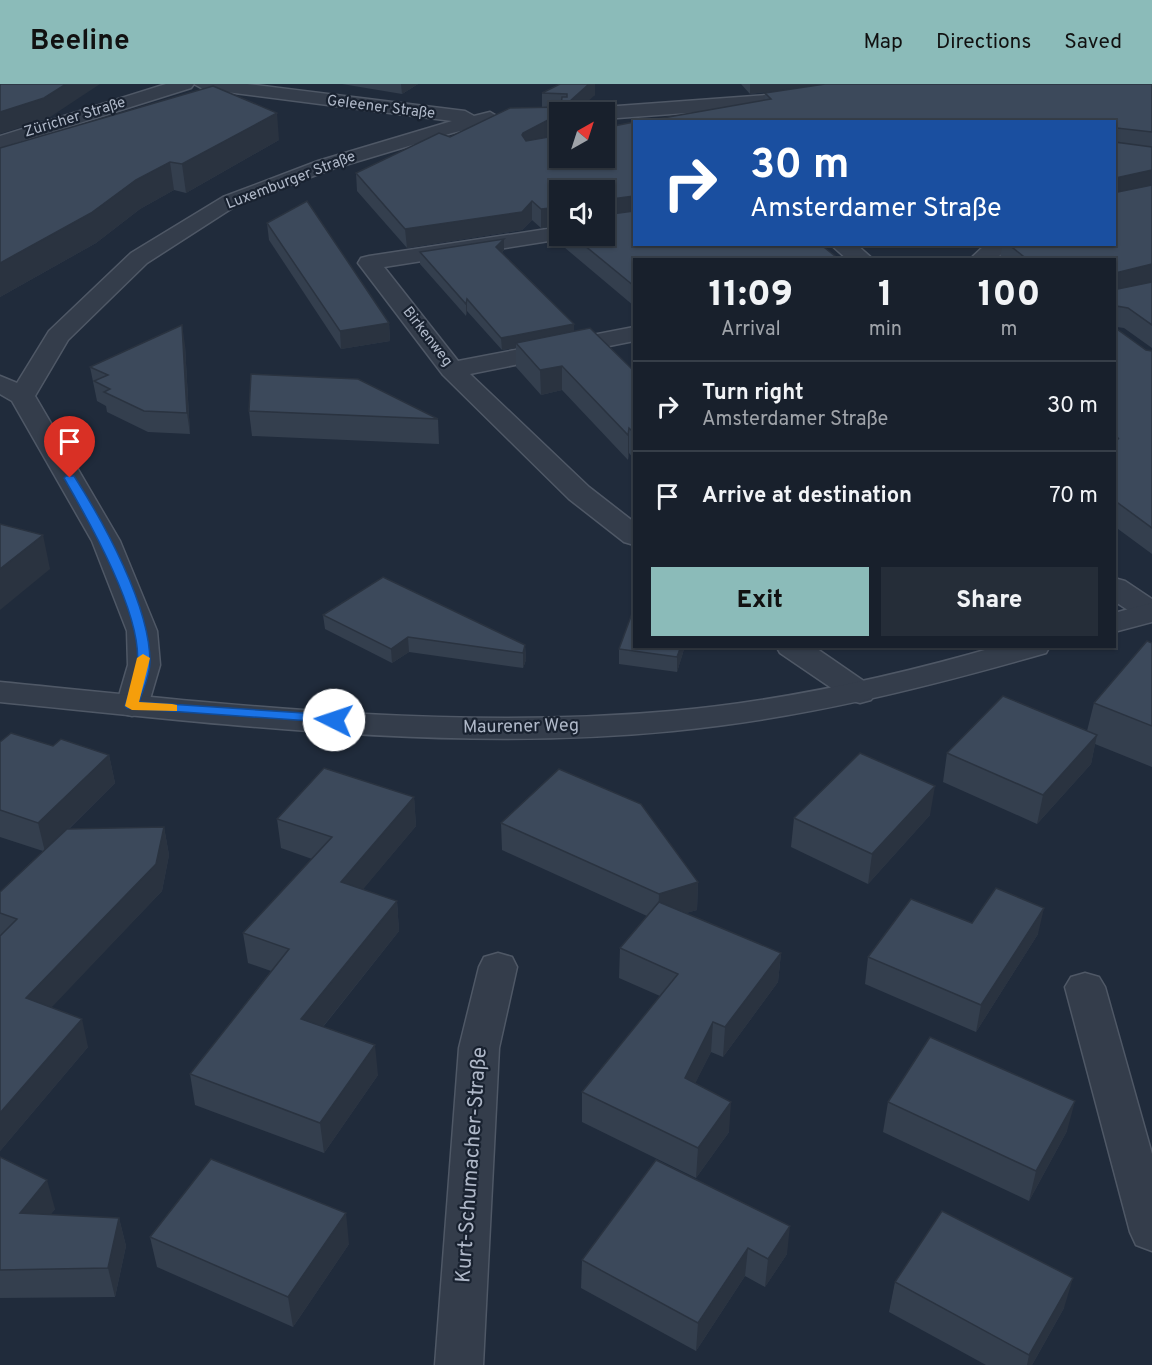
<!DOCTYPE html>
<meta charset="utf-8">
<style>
:root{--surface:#18202c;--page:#252d38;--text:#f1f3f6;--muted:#9fa3a9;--line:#363e48;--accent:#8bbbb9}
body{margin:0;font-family:Overpass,sans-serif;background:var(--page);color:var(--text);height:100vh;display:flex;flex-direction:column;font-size:22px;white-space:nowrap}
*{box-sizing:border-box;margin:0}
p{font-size:20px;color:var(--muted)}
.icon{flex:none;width:33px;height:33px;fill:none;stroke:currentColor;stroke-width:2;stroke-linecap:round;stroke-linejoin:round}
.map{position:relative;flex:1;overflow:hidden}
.sheet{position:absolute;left:633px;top:174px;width:483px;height:390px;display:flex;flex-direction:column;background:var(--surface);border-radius:0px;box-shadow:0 2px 4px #0004,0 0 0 2px var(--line)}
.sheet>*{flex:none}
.banner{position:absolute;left:633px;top:36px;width:483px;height:126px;border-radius:0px;box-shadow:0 2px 4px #0004,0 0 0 2px var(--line);background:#1a4fa0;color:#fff;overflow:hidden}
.needle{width:39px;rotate:39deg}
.tools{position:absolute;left:549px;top:18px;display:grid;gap:12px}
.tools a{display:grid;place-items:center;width:66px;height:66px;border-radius:0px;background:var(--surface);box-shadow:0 2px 4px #0004,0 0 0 2px var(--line);font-size:30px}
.pin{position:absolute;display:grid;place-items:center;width:51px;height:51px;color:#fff;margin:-62px -26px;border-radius:50% 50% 50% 0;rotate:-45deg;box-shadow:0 0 6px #0007}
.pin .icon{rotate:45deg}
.me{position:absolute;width:66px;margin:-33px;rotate:274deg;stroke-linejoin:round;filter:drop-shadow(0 0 4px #0008)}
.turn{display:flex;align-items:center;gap:21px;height:126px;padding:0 18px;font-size:27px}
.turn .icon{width:78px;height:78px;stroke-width:2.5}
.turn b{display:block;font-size:42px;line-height:51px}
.eta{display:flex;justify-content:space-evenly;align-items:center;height:102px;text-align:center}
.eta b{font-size:36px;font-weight:800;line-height:42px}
.cta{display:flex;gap:12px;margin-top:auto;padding:12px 18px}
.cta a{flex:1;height:69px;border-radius:0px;background:var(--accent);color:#111;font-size:24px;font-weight:800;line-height:69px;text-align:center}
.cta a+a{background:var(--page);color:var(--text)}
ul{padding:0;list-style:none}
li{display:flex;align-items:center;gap:18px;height:90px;padding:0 18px;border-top:2px solid var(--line)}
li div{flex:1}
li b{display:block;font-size:22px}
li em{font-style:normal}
header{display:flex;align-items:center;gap:36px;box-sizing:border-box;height:84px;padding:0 30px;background:var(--accent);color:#111}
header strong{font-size:28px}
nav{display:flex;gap:33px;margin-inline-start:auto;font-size:21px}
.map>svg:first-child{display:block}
</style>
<header>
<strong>Beeline</strong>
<nav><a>Map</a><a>Directions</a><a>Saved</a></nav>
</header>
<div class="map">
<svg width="1152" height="1281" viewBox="0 0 1152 1281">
<rect width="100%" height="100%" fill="#202b3b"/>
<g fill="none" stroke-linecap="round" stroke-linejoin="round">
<g stroke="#4f5866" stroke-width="3">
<g id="minor">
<path d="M166,0H247L465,27L474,32L490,28L500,34L497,38L452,49L332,85L237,121L147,179L68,256L35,312L120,457L157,547L160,581L148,622L144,629L132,632L120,629L116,622L128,581L127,547L92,457L12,317L0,310V292L17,299L49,247L131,169L223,113L318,77L452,37L203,5L194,0L191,4L0,64V52Z"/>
<path d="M849,0H898L889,5L766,23L604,35V28H595L604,23L766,11Z"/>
<path d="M560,143V152H569L568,154L384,183L458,277L634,243V257L470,290L589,403L634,438V461L624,458L569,415L443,291L358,179L361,174L369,172Z"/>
<path d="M830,160H856L874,176H848Z"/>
<path d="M986,160H1012L995,176H969Z"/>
<path d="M1114,494L1125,497L1152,515V537L1140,534L1114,517Z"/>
<path d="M776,562H813L871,602L876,609L871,616L860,619L849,616L780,569Z"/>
<path d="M498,869L512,873L517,883L499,964L483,1281H435L459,964L479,883L484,873Z"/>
<path d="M1085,889L1099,893L1105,903L1152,1070V1167L1136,1161L1130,1148L1065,903L1071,893Z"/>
</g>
</g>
<g stroke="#4f5866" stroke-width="3">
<g id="tertiary">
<path d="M1152,519V538L1114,548V529Z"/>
<path d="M999,562H1050L1046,569C924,604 800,635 673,647C449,669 222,640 0,618V598C222,620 448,647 672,627C783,617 892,593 999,562Z"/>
</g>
</g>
<use href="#minor" fill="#343d4b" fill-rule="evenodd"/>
<use href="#tertiary" fill="#343d4b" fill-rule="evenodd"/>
</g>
<g fill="#343f4e" fill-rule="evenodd">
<path d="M342,0H418L402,10Z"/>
<path d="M560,0H595V11L560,28V44L549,53L634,38V222L558,158V142L541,144L532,136L522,146L407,164L357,107L356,89L450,53L542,24V9ZM560,106L604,152H560Z"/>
<path d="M741,0H1152V264L1124,244L1117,243V245L1146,266L1152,267V470L1114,442V176H1000L1002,160H1114V38L764,17L765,9L789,5L750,10Z"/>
<path d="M279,56L186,109L174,106L140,125L96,159L0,213V64Z"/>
<path d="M267,139L389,239L390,257L341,265L269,156Z"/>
<path d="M504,155V166L502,169L574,240V247L634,287V375L629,369L628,376L562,306L541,311L516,283V264L502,266L467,227L466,232L420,180V168Z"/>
<path d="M185,261L190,350L148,348L107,328L106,322L97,317L90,283Z"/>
<path d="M249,327L438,335L439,360L252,352Z"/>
<path d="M323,531L525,561L526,576L523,584L409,568L392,579L325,545Z"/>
<path d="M1152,559V683L1095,660L1091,680L1037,740L943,698L947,669L1087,647L1094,619Z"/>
<path d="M685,562L677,588L619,580V565Z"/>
<path d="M0,658L53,662L109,671L115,699L69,745L164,743L169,771L162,807L51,923L88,963L0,1067V808L43,767L0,753Z"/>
<path d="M414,713L416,742L362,806L397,817L399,847L323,943L378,991L324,1069L195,1021L190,990L271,887L248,879L243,849L312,775L281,764L277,735Z"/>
<path d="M930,731L868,800L791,763L794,734Z"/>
<path d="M501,739L698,798L697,826L686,829L781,869L778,898L723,973L711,968L695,999L729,1048L696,1094L582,1038V1008L660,912L619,894L620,864L647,832L502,766Z"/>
<path d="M1038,850L976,948L865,900L868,873Z"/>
<path d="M888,1018L1067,1047L1029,1117L883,1048Z"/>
<path d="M0,1073L55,1125L50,1131L119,1134L126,1162L115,1213L0,1214Z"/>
<path d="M656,1076L787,1170L765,1203L745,1192L696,1267L581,1204L582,1176Z"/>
<path d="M150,1153L349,1160L293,1243L157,1183Z"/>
<path d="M895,1198L1064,1224L1032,1281H986L889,1228Z"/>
</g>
<g fill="#2a3340">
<path d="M66,0H100L47,35L0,50V28Z"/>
<path d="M401,0H418L402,10Z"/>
<path d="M589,0H595V11L576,28H560V44L550,52L523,66L522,51L523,49L550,35Z"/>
<path d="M750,0H831L750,10Z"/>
<path d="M277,29L279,56L186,109L182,80Z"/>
<path d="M170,78L174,106L140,125L96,159L0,213V179L136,96Z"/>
<path d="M1152,86V103L1114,111L1115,94Z"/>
<path d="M634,111V130L604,135V116Z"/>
<path d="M532,117V136L522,146L407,164L405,145Z"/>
<path d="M560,123V140L558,139V142L541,144V125Z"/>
<path d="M504,155V166L497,175L496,163Z"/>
<path d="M1152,180V199L1114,207L1115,189Z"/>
<path d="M467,215V227L466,232V220Z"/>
<path d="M389,239L390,257L341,265L340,247Z"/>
<path d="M574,240V252L516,259V264L502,266L501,254Z"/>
<path d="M182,241L185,261L190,350L187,329Z"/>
<path d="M562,282V306L541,311L540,286Z"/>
<path d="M629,344V369L628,376V351Z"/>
<path d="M43,451L50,485L0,526V485Z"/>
<path d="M408,553L409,568L392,579L391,565Z"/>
<path d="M525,561L526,576L523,584V569Z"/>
<path d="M681,562H685L677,588V573Z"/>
<path d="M1097,651L1091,680L1037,740L1043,711Z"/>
<path d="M109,671L115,699L45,768L38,739Z"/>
<path d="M935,702L930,731L868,800L872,770Z"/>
<path d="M414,713L416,742L344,828L341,798Z"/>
<path d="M164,743L169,771L162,807L34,942L26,914Z"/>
<path d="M698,798L697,826L658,837L659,810Z"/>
<path d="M397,817L399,847L305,965L301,935Z"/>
<path d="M1044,824L1038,850L976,948L981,921Z"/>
<path d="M781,869L778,898L723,973L725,943Z"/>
<path d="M82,935L88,963L0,1067V1029Z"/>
<path d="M713,938L711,968L683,1024L685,994Z"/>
<path d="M375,961L378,991L324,1069L320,1039Z"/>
<path d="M1075,1017L1067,1047L1029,1117L1036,1087Z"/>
<path d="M731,1018L729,1048L696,1094L698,1064Z"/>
<path d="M47,1096L55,1125L29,1158L20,1129Z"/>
<path d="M346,1129L349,1160L293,1243L288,1213Z"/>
<path d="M119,1134L126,1162L115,1213L108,1184Z"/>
<path d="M790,1142L787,1170L765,1203L768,1175Z"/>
<path d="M748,1164L745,1192L696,1267L698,1239Z"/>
<path d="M1073,1194L1064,1224L1032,1281H1027L1029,1271Z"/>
</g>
<g fill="#3c495b" stroke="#2a3340" stroke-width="1.5">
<path d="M0,0H66L44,14L0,28Z"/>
<path d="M560,0H589L550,35L523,49L522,51L526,57L560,51V74H604V44L634,38V112L604,116V106H560V123L541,125L532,117L522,128L405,145L356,89L439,49L450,53L510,24L561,23L562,13H567V10L542,9Z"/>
<path d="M825,0H1152V48L1117,44L1115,58L1152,63V86L1115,94V106L1118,108L1152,101V180L1115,189L1116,202L1118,205L1152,198V241L1128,224L1116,222L1117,245L1146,266L1152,267V444L1114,416V352L1119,355L1114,350V176H1028L1008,160H1114V38H640L771,15L765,9Z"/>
<path d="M213,2L277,29L182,80L170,78L136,96L91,129L0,179V64Z"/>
<path d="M307,117L389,239L340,247L267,139Z"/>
<path d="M634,127V160H820L840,176H634V202L573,152H604V131Z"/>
<path d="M504,155L496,163L574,240L501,254L467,215L466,220L420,168Z"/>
<path d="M182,241L187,329L144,327L104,308L110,305L94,297L108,291L90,283Z"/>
<path d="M590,244L634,287V349L629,344L628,351L562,282L540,286L516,259Z"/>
<path d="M251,290L358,295L438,335L249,327Z"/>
<path d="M0,440L43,451L0,485Z"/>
<path d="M383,493L525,561L523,569L408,553L391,565L323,531Z"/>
<path d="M634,524V562H681L677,573L619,565Z"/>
<path d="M1147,557L1152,559V642L1094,619Z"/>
<path d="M1003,612L1097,651L1043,711L947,669Z"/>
<path d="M11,649L53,662L61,655L109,671L38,739L0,726V658Z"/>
<path d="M860,669L935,702L872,770L794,734Z"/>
<path d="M324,684L414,713L341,798L397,817L301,935L375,961L320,1039L190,990L289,865L243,849L332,753L277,735Z"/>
<path d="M559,685L641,720L698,798L659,810L501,739Z"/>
<path d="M164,743L156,780L26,914L82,935L0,1029V852L17,835L0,829V808L67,745Z"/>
<path d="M996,804L1044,824L981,921L868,873L911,815L972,839Z"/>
<path d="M659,818L781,869L725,943L713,938L685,994L731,1018L698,1064L582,1008L678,890L620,864Z"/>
<path d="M930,953L1075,1017L1036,1087L888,1018Z"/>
<path d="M0,1073L47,1096L20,1129L119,1134L108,1184L0,1186Z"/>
<path d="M211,1075L346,1129L288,1213L150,1153Z"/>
<path d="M656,1076L790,1142L768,1175L748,1164L698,1239L582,1176Z"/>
<path d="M942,1127L1073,1194L1029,1271L895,1198Z"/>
</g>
<path fill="#1a73e8" stroke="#114b97" stroke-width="1.5" d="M66,392H74C104,439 150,522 150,578C150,591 143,606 139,618L334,631L341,636L339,639L127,624L125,622C129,609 135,595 137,582C144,533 89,437 64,394Z"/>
<path fill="#f59e0b" d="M143,570L150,574L139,618L172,620L177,621V627L132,626L125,622L137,574Z"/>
<g text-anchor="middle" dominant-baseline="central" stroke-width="4.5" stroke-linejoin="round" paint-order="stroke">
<g font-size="15" fill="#afb8c8" stroke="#192230">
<text transform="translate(381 24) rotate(7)">Geleener Straße</text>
<text transform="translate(75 34) rotate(-17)">Züricher Straße</text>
<text transform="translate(291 97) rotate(-21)">Luxemburger Straße</text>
<text transform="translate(427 253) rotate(52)">Birkenweg</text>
</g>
<g font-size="18" fill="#afb8c8" stroke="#192230">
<text transform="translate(521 643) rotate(-1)">Maurener Weg</text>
</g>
<g font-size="21" fill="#afb8c8" stroke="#192230">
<text transform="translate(472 1081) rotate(-86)">Kurt-Schumacher-Straße</text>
</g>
</g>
</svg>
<div class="tools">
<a><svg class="needle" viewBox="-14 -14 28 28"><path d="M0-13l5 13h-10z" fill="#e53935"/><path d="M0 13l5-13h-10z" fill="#9fa3a9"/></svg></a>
<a><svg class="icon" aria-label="sound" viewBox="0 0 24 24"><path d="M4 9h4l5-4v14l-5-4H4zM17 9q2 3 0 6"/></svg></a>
</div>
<div class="pin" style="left:70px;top:394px;background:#d93025"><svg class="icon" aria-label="arrive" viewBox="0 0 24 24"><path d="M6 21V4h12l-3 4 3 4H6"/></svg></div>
<svg class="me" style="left:334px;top:636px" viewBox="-20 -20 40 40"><circle r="19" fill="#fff"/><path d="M0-13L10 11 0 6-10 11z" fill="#1a73e8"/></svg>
<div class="banner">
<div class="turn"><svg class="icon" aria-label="right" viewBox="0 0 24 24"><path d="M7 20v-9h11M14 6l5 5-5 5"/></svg><div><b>30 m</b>Amsterdamer Straße</div></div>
</div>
<section class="sheet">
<div class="eta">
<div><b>11:09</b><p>Arrival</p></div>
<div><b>1</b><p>min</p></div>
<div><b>100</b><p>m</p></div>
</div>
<ul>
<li><svg class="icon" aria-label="right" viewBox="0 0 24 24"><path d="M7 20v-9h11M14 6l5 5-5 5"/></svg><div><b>Turn right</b><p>Amsterdamer Straße</p></div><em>30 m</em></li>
<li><svg class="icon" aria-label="arrive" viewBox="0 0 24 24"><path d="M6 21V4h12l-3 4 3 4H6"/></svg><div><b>Arrive at destination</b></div><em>70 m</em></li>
</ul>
<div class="cta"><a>Exit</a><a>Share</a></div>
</section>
</div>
